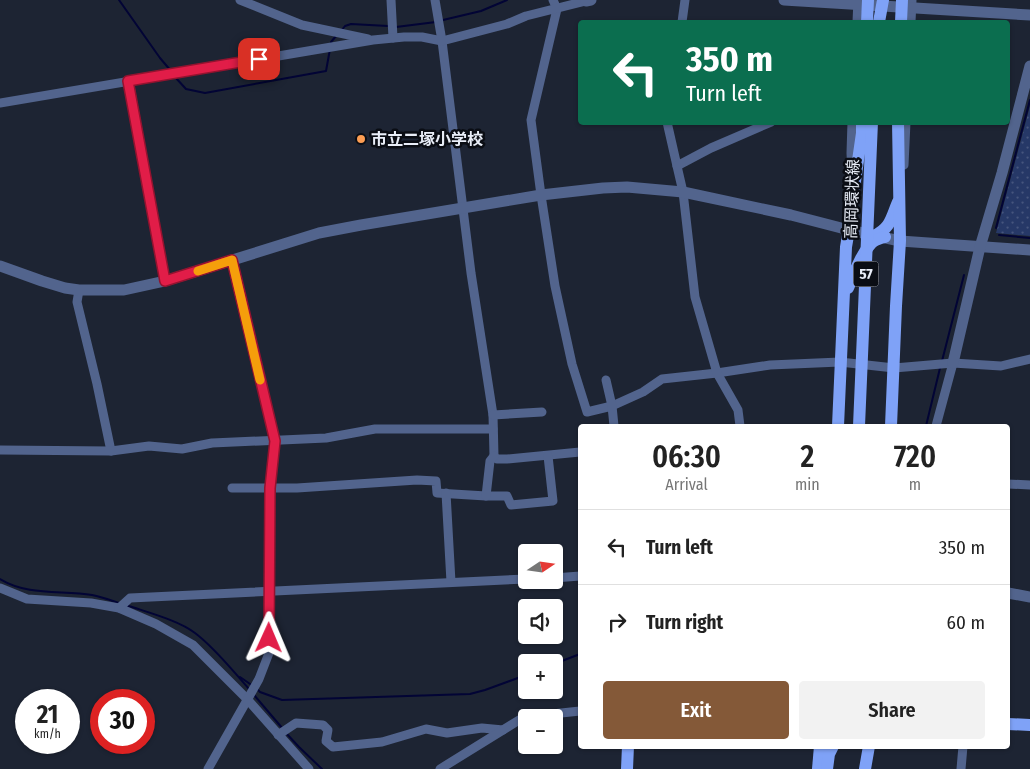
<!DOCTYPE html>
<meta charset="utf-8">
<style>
:root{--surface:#fff;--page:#f2f2f2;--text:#222;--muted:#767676;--line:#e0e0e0;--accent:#845938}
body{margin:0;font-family:"Fira Sans Condensed","Noto Sans JP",sans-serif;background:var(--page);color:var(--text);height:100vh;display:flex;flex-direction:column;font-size:19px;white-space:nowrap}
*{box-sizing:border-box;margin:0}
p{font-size:16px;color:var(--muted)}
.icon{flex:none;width:28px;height:28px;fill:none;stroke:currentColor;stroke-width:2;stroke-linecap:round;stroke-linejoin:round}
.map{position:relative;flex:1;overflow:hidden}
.drawer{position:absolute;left:578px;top:424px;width:432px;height:325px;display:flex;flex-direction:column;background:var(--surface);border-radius:5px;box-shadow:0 1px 4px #0004}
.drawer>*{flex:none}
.banner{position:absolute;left:578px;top:20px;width:432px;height:105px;border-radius:5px;box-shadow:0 1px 4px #0004;background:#0b6e4f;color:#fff;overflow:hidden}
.needle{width:32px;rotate:77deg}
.tools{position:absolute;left:518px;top:544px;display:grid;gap:10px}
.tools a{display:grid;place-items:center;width:45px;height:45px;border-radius:5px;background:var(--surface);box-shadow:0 1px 4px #0004;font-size:25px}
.speed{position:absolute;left:15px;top:689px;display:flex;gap:10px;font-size:25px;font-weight:700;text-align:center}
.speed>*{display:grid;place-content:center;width:65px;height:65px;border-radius:50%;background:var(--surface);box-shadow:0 1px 4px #0004;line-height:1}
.speed small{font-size:12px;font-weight:400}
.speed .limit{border:8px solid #d22;background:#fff;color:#111}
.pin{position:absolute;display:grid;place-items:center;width:42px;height:42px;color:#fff;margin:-21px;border-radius:10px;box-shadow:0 2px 8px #0006}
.me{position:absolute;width:55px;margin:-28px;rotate:1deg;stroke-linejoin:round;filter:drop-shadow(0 0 4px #0008)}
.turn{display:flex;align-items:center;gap:18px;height:105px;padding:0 25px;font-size:22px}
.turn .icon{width:65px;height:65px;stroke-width:2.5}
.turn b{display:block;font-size:35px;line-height:42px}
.eta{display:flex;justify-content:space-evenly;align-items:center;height:85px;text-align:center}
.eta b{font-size:30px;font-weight:600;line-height:35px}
.button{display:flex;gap:10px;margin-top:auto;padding:10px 25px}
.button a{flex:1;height:58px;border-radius:5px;background:var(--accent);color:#fff;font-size:20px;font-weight:600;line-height:58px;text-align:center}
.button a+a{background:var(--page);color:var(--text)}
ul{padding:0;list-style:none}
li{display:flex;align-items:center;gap:15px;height:75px;padding:0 25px;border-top:1px solid var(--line)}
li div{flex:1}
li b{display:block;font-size:19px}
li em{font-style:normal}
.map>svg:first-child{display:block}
</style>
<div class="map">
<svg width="1030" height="769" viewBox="0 0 1030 769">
<defs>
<pattern id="park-dots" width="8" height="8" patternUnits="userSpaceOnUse" patternTransform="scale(1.25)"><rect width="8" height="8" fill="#263867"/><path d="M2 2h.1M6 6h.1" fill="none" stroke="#46557e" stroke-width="1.8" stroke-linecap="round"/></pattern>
</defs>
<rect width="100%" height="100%" fill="#1d2433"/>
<path fill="url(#park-dots)" d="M1030,106V236L996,233Z"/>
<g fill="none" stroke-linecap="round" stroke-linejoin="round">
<g stroke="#020435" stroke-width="2">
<path d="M119,0L160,58L171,71"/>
<path d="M443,20L481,11L507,0"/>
<path d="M396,27L436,22"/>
<path d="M341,31L345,26L351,24L388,26"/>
<path d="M331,45V42L336,36"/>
<path d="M175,77L186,89L205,93L326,71L330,49"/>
<path d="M996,228L1030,100"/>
<path d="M999,235L1030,238"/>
<path d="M942,361L964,275"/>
<path d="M926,426L940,368"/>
<path d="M0,579C28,596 61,590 92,595C102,597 110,600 119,603"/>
<path d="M126,605C146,612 178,620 195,633C215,648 232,670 249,689"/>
<path d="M554,664L580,654"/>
<path d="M240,677L253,686"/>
<path d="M257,689L260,692L282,700L470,694L485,690L526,675"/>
<path d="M254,695L283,729"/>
<path d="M286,733L299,747L322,769"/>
</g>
<g stroke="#52648d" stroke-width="9">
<path d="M240,0L302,25L368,39"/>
<path d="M391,0L393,38"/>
<path d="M435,0L442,41L471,273L493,415L494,456L497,459H507L580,452"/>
<path d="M553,0L557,9L531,120L541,195L555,286L572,364L587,412L612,406L643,392L662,379L717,373L770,365L840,362L894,368L953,363L1001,366L1030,359"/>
<path d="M682,22L685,0"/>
<path d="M857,22L858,0"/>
<path d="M911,22L912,0"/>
<path d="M129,81L165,281"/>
<path d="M0,103L373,40L404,37H422L442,41L507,24L526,16L586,1V0"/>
<path d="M667,122L677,166"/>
<path d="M904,165L906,122"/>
<path d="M852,175L851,153L852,122"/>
<path d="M79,290L77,302L97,384L111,451"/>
<path d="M606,380L612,406L614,426"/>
<path d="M493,415L542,412"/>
<path d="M740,426L738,410L717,373L695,297L683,192L677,166L711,148L771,122"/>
<path d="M936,426L953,363"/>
<path d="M0,450L111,451L149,446L182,449L212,443L326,438L375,429H493"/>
<path d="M1008,484L1030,485"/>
<path d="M232,488H297L417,480L436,481L437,493L486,496H507L511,505L553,501L548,456"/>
<path d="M446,493L451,582"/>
<path d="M486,496L490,461L494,456"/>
<path d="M554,578L580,576"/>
<path d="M0,588L27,599L91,603L119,608L156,624L193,645L247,699L309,769"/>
<path d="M119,608L130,598L526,579"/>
<path d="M278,735L296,723L323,725L328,730L326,741L333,747L382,742L426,729L447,733L482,728L503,730"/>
<path d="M208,769L259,679L269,653L270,488L275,441L232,260"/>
<path d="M440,769L524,717L580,711"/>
<path d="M961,769L963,746"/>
</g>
<g stroke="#52648d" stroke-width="11">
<path d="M784,0L1030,15"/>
<path d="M586,1L591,0"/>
<path d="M0,266L42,281L65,288L79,290H124L165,281L319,233L361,225L541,195L603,188L627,187L683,192L791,215L849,230L900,241L1030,250"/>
<path d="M953,363L980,247L1002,173L1030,66"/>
<path d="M1008,593L1030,597"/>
</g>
<g stroke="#7fa2f7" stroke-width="12">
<path d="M874,236C891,228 891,218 898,202"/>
<path d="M848,288C853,276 863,249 874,241C877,239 881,238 885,237"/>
<path d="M838,426L846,247L851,218L853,195L862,133V122"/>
<path d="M891,426L896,306L900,241L898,122"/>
<path d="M1008,724L1030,725"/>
<path d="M627,769L628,746"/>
<path d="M818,769L820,746"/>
<path d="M827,769L829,754L833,746"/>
<path d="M865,769L869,746"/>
</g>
<g stroke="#7fa2f7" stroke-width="12">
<path d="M867,22L868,0"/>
<path d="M879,22L883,0"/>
<path d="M901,22L902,0"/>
<path d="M859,426L872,122"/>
</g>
</g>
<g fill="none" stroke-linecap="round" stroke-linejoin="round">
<g stroke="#92132f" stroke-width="12">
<path id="route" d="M259,59L128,81L165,281L232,260L275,441L270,488L269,638"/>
</g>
<use href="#route" stroke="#e11d48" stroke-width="9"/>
<path stroke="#f59e0b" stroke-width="9" d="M198,271L232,260L260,380"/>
</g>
<circle fill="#fc9d53" stroke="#0a0d14" stroke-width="2" cx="361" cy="139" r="5"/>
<g text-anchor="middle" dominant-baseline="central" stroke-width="5" stroke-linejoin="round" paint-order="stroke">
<rect fill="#0a0d14" stroke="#a6aab4" stroke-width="1" x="853.5" y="261.5" width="25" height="25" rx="4"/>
<g font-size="15" font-weight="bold" fill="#e9eef8">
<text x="866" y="274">57</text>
</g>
<g font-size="16" font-weight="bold" fill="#e9eef8" stroke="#0a0d14" text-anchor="start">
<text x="371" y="139">市立二塚小学校</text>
</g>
<g font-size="16" fill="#e9eef8" stroke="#0a0d14">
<text transform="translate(852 199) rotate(-88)">高岡環状線</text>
</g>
</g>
</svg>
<div class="tools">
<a><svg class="needle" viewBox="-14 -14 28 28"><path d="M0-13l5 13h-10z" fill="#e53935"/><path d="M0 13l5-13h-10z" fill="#767676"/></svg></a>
<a><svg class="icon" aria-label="sound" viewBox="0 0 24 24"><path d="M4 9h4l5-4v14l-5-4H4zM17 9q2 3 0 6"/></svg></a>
<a>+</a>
<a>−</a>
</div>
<div class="speed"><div>21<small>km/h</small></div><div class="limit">30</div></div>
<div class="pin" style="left:259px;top:59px;background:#d93025"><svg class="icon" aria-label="arrive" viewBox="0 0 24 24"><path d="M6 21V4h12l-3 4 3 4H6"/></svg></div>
<svg class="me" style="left:269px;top:638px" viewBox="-20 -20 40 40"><path d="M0-17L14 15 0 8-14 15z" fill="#e11d48" stroke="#fff" stroke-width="4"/></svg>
<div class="banner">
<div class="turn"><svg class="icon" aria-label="left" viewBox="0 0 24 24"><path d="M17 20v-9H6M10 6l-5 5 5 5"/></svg><div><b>350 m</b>Turn left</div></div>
</div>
<section class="drawer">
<div class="eta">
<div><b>06:30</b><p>Arrival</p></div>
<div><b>2</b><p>min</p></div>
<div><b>720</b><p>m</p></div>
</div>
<ul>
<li><svg class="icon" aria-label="left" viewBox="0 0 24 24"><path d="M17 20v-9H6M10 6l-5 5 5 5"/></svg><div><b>Turn left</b></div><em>350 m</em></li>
<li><svg class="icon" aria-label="right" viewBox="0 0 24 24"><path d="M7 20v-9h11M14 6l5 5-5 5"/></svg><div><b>Turn right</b></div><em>60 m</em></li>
</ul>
<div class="button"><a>Exit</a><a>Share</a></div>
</section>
</div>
